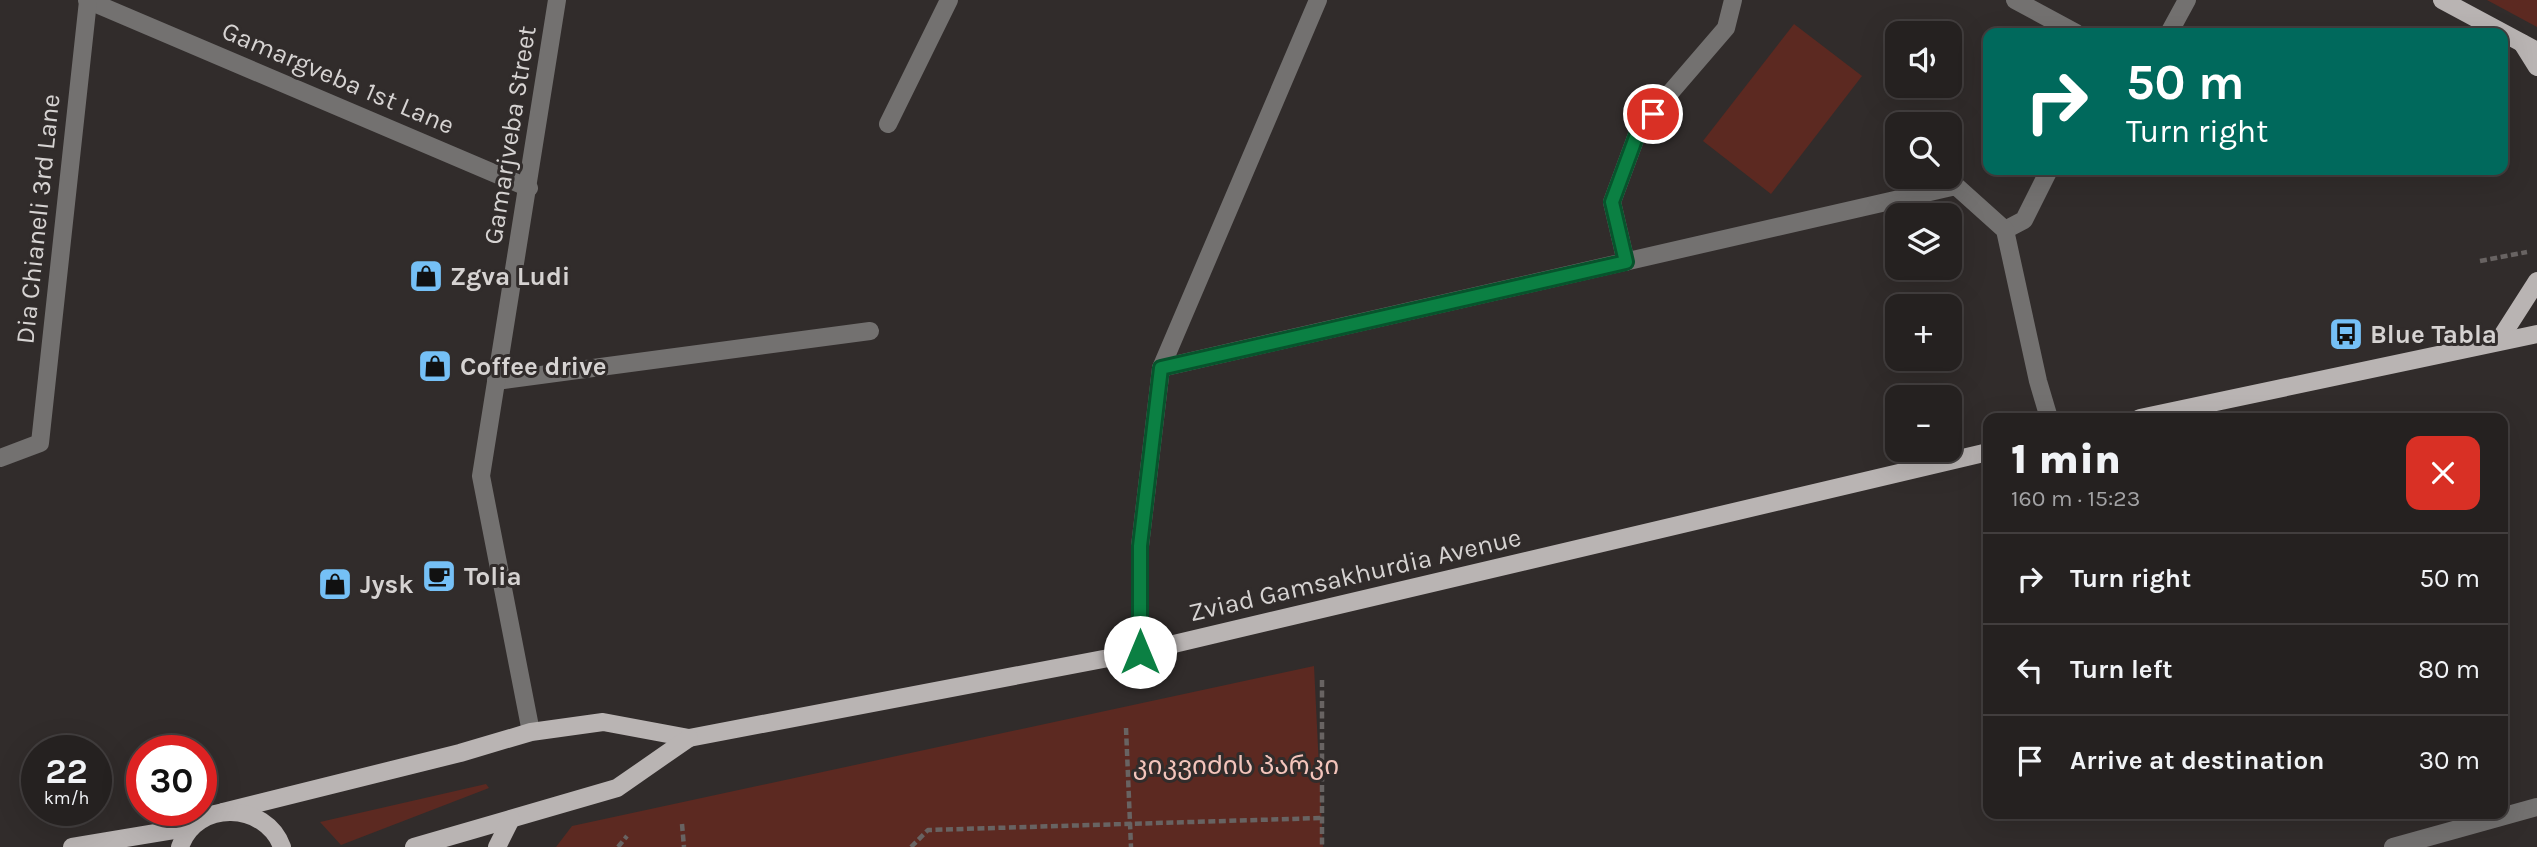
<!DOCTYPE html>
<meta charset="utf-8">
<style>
:root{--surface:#252120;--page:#312e2d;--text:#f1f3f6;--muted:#a3a3a5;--line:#423e3e}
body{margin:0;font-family:Karla,"Noto Sans Georgian",sans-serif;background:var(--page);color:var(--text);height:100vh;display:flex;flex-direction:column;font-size:26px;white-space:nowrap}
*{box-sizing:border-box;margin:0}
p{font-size:23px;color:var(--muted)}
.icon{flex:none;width:38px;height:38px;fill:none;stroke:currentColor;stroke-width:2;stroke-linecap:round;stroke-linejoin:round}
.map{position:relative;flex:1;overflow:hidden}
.sheet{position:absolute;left:1983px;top:413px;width:525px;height:406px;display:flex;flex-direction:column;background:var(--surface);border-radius:14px;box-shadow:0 7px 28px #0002,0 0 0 2px var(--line)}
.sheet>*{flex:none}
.banner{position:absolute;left:1983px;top:28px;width:525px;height:147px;border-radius:14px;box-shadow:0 7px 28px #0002,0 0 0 2px var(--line);background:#00695c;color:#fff;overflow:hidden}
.buttons{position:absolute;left:1885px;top:21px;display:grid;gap:14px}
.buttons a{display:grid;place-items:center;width:77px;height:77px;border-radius:14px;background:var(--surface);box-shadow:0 7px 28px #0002,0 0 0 2px var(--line);font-size:35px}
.speed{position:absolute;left:21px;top:735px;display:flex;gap:14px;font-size:35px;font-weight:700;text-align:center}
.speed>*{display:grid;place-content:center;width:91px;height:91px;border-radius:50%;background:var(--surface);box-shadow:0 7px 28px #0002,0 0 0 2px var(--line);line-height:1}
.speed small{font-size:18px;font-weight:400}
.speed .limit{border:10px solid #d22;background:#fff;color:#111}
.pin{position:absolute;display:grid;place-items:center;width:60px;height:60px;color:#fff;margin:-30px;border:4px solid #fff;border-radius:50%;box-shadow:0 2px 7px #0007}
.me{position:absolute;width:77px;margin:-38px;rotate:0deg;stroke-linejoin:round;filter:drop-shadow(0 0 5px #0008)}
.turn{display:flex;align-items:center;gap:24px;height:147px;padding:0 28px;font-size:32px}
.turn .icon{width:91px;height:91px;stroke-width:2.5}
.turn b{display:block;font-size:49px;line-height:60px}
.round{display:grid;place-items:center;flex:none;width:74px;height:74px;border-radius:14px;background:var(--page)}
.headline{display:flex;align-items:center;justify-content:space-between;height:119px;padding:0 28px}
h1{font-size:42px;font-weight:800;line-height:52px}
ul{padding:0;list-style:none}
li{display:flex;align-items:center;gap:21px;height:91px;padding:0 28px;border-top:2px solid var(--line)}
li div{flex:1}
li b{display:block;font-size:26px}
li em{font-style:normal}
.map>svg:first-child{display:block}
</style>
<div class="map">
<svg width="2537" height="847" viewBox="0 0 2537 847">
<rect width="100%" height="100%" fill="#312c2b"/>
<g fill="#5c2921">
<path d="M2487,0H2537V27Z"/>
<path d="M1794,24L1862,76L1771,194L1703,141Z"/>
<path d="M1314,666L1323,847H556L572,826Z"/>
<path d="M486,784L489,788L341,845L320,822Z"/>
</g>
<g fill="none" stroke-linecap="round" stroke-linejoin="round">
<g stroke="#686362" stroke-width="4.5" stroke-dasharray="7 3.5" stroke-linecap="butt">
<path d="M2480,261L2527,252"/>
<path d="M1322,680V847"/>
<path d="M1126,728L1131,847"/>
<path d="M682,824L684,847"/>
<path d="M618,847L627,836"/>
<path d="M911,847L928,830L1322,818"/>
</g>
<g stroke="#737170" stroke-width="18">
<path d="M87,0L529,188"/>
<path d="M2015,0L2076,33"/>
<path d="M2169,33L2187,0"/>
<path d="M888,124L949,0"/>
<path d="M2005,230L2024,220L2049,170"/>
<path d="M1626,262L1612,202L1639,129L1726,28L1733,0"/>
<path d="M1161,368L1956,186L2005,230L2038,381L2049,418"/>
<path d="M496,381L870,331"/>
<path d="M0,458L40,443L88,1"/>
<path d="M1140,652V546L1161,368L1318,0"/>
<path d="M531,732L481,476L557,0"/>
<path d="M2393,847L2537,807"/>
</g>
<g stroke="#b9b4b3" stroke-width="18">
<path d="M2442,0L2537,51"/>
<path d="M2522,43L2537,67"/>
<path d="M2498,342L2537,281"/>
<path d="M2140,418L2537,334"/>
<path d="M223,812L460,753L531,732L603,722L689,738L1140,652L1988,452"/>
<path d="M72,847L192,827"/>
<path d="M180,847C196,799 266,802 282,847"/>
<path d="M414,847L617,788L689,738"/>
<path d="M497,847L511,819"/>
</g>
</g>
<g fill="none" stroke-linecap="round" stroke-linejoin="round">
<g stroke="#07532c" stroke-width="18">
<path id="route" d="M1140,652V546L1161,368L1626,262L1612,202L1639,129L1653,114"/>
</g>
<use href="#route" stroke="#0b8043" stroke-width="12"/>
</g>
<defs>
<g id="shop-square" transform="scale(1.75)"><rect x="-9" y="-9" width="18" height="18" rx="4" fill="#75c0f6" stroke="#312c2b"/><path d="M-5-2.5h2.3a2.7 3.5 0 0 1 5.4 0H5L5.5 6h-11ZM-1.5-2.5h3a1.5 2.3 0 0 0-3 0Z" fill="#111"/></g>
<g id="bus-square" transform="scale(1.75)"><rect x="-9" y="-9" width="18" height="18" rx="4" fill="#75c0f6" stroke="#312c2b"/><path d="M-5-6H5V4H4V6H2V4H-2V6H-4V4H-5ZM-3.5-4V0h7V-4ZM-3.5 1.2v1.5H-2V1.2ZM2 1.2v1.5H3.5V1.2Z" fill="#111"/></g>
<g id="cafe-square" transform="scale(1.75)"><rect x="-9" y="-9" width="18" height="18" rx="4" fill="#75c0f6" stroke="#312c2b"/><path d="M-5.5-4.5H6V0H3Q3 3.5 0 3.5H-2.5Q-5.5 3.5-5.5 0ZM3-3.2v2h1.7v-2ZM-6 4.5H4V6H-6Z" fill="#111"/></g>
</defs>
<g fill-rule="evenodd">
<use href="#shop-square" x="426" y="276"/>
<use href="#bus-square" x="2346" y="334"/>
<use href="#shop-square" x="435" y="366"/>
<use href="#cafe-square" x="439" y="576"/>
<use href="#shop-square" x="335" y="584"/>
</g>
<g text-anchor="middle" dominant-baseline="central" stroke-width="6" stroke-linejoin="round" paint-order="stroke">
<g font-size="26" fill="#d6d3d2" stroke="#312c2b">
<text transform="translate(338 78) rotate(23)">Gamargveba 1st Lane</text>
<text transform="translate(510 135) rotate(-81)">Gamarjveba Street</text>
<text transform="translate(38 219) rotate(-84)">Dia Chianeli 3rd Lane</text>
<text transform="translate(1355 575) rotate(-13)">Zviad Gamsakhurdia Avenue</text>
</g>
<g font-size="26" font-weight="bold" fill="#d6d3d2" stroke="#312c2b" text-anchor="start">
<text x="450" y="276">Zgva Ludi</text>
<text x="2370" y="334">Blue Tabla</text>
<text x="460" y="366">Coffee drive</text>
<text x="464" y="576">Tolia</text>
<text x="360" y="584">Jysk</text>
</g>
<g font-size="26" fill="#f3c4bb" stroke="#312c2b">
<text x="1236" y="765">კიკვიძის პარკი</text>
</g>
</g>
</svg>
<div class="buttons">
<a><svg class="icon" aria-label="sound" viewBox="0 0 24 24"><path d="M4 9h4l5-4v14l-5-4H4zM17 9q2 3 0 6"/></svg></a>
<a><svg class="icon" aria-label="search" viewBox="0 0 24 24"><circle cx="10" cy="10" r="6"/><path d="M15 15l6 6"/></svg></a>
<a><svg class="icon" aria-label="layers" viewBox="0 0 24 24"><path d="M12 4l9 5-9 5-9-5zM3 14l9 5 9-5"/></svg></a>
<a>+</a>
<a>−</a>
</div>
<div class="speed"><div>22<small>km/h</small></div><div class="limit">30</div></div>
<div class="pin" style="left:1653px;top:114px;background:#d93025"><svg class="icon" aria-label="arrive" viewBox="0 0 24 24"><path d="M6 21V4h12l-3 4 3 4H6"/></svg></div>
<svg class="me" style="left:1140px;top:652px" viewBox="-20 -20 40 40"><circle r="19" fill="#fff"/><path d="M0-13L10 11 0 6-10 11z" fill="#0b8043"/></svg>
<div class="banner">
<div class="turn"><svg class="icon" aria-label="right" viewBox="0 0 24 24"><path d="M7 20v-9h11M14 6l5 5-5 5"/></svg><div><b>50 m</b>Turn right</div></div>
</div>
<section class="sheet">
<div class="headline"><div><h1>1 min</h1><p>160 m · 15:23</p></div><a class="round" style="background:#d93025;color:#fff"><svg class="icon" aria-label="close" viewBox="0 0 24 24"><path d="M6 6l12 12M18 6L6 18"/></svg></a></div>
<ul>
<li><svg class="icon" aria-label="right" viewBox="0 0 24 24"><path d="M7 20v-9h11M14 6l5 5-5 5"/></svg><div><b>Turn right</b></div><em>50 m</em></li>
<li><svg class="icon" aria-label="left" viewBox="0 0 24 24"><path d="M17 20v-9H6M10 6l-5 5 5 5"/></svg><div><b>Turn left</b></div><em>80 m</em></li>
<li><svg class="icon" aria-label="arrive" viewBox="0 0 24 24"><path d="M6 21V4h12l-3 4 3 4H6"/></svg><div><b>Arrive at destination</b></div><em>30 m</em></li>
</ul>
</section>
</div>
